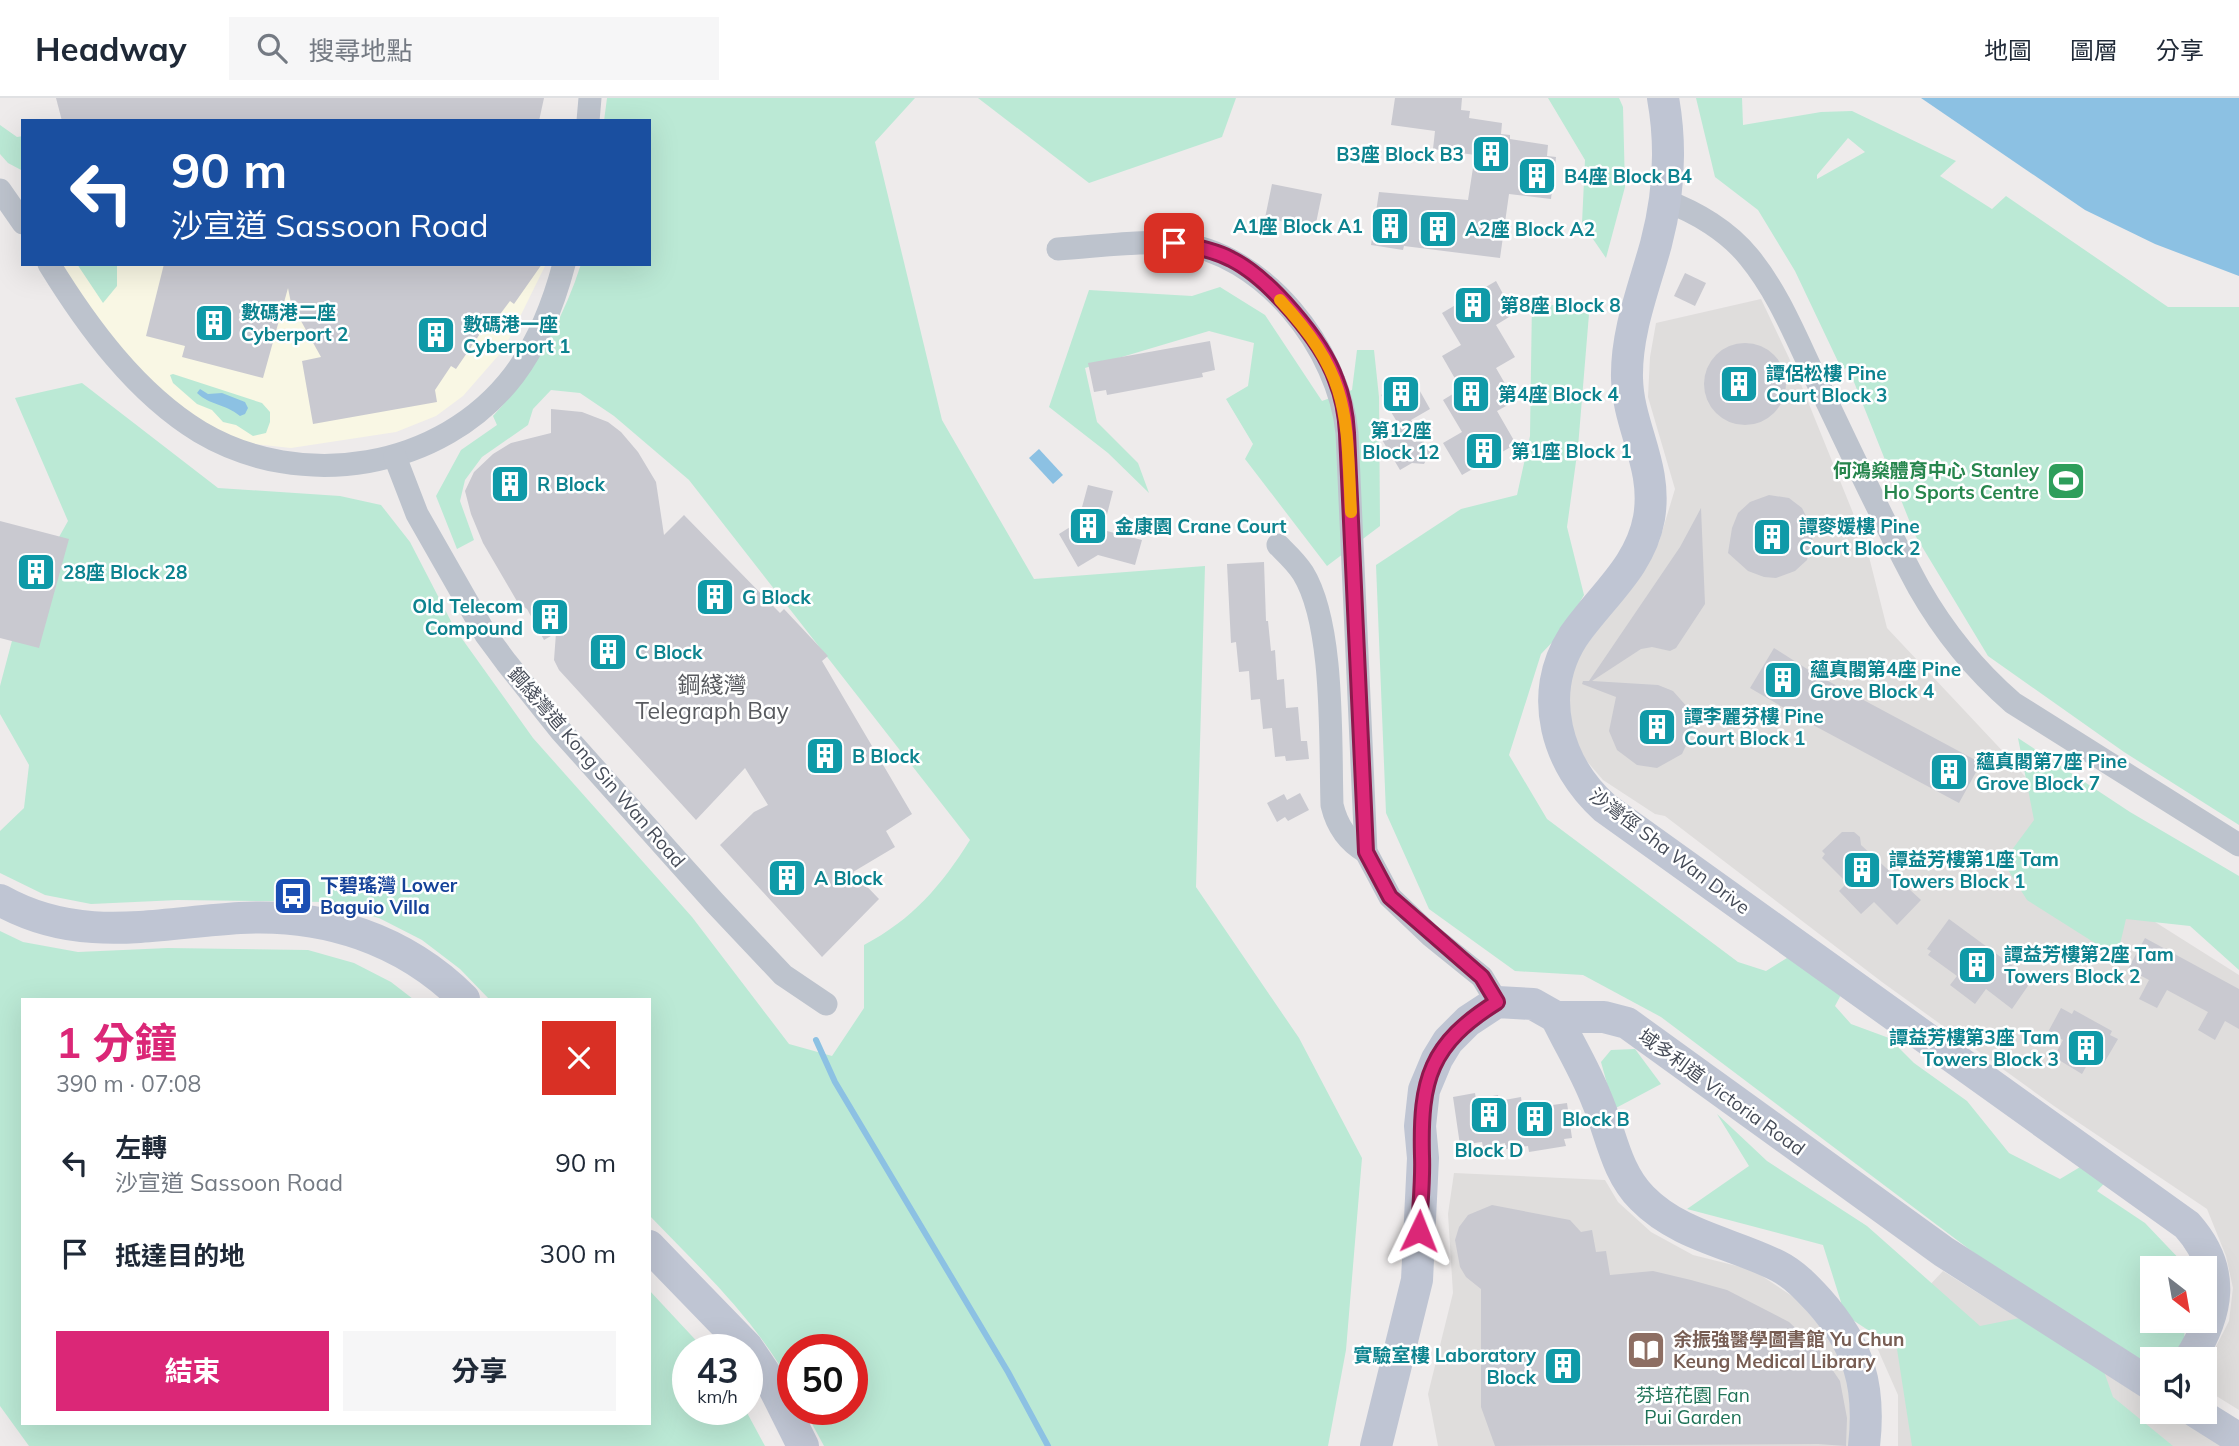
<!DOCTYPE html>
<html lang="zh-TW">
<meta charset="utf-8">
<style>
:root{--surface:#fff;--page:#f6f6f7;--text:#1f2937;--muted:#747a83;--line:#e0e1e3;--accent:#db2777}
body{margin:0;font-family:Mulish,"Noto Sans TC",sans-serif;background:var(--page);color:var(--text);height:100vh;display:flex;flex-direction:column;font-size:26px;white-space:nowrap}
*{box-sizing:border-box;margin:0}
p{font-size:23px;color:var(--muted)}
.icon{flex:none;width:38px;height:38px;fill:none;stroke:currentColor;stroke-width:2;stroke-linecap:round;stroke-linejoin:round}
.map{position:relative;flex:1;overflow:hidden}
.sheet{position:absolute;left:21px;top:900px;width:630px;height:427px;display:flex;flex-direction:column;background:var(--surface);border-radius:0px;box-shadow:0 7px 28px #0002}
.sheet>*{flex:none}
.banner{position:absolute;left:21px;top:21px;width:630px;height:147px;border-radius:0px;box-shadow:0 7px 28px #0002;background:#1a4fa0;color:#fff;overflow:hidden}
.needle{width:46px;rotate:149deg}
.controls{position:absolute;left:2140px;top:1158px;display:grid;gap:14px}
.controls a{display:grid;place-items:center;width:77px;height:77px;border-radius:0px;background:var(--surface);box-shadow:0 7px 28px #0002;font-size:35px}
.speed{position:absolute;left:672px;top:1236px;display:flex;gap:14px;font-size:35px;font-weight:700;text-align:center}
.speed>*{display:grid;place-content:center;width:91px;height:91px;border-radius:50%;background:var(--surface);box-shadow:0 7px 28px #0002;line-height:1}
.speed small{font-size:18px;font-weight:400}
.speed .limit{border:10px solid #d22;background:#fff;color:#111}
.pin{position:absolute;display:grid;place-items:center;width:60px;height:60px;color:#fff;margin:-30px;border-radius:14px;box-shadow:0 4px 10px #0006}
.me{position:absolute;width:77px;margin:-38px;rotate:2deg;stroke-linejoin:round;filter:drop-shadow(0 0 5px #0008)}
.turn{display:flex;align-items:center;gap:24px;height:147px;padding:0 35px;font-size:32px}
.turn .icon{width:91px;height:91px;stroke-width:2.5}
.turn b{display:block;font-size:49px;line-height:60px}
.round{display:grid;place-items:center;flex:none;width:74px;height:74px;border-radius:0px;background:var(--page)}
.overview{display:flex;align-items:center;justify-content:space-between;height:119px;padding:0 35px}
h1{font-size:42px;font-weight:700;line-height:52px;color:var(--accent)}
.action{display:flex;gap:14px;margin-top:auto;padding:14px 35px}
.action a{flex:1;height:80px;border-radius:0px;background:var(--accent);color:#fff;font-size:28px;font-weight:700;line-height:80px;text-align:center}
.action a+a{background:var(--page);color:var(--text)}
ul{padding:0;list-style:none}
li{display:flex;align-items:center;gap:21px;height:91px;padding:0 35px}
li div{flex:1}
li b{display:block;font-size:26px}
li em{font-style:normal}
header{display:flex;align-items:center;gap:42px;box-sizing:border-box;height:98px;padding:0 35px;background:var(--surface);border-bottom:2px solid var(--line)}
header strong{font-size:33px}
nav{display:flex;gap:38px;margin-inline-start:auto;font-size:24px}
.search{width:490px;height:63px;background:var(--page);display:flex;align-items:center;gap:18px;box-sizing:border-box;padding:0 24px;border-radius:0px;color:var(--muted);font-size:26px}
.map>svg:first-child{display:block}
</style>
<header>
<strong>Headway</strong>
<div class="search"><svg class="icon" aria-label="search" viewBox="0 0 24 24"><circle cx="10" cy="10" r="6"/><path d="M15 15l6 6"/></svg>搜尋地點</div>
<nav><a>地圖</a><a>圖層</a><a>分享</a></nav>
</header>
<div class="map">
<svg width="2239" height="1348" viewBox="0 0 2239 1348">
<rect width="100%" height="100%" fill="#eeebeb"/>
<path fill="#f9f7e4" d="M60,166H546L504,251L463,298L436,318L396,334L291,350L246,345L201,325L131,267Z"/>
<g fill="#dfdddc">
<path d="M1761,201L1798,279L1866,447L1887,530L2010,661L2144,817L2239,877V1312L2205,1291V1270L2229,1223L2233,1190L2226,1158L2207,1111L2054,1008L1882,884L1665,718L1655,716L1603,682L1573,647L1561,612L1568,572L1629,490L1659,444L1675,391L1648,299L1650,259L1656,225Z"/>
<path d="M1454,1075L1605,1082L1618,1104L1651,1134L1693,1157L1753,1172L1798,1202L1834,1246L1855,1297L1856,1348H1438L1428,1296L1453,1195L1448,1116Z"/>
<path d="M1943,1173L2152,1304V1314H2168L2222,1348H1898V1297L1875,1245Z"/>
</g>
<g fill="#bbe9d5" fill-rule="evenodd">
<path d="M607,0H915L875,44L942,322L1034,481L1205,468L1196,789L1299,940L1362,1060L1346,1252L1328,1348H824L804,1311H852V1251H793V1290C757,1223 701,1171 649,1117V901H489L460,871L422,842L379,820L324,804L178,802L91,806L45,797L0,775V733L24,710L29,667L0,616V588L22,505L68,423L15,300L82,285L218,390L340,398L381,407L410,444L455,531L533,640L692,819L789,946L832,958L864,910V847C913,821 941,788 970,742L689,382L614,318L580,295L551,292L533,311L528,327L482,359L465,382L460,403L474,442L457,451L436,398L461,352L497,327L493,318C533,274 563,223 581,166H649V23H604Z"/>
<path d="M978,0H1236L1222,39L1089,85Z"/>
<path d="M1548,0H1619L1623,9L1625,89L1606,160L1582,125L1585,62Z"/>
<path d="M1696,0H1742L1743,27L1821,14L1852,13L1956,63L1940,78L1992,111L2006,98L2168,209H2239V727L2124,654L1988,558L1915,437L1848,269L1842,272L1795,173L1758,112L1715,79ZM1848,40L1865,54L1817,81V77Z"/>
<path d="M0,27L17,39L23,38V73L8,65L0,56Z"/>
<path d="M77,166H117V188L103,205Z"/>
<path d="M1220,189L1265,217L1322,303L1352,292L1357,252H1374L1379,299L1380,428L1327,468L1245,361L1253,346L1226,301L1248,288L1254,245L1209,233L1085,270L1097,324L1138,365L1149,395L1108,355L1049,309L1089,192L1192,198Z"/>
<path d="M1532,202L1589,216L1578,349L1567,429L1584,497L1562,534L1541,556L1509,657L1547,721L1738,864L1766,873L1787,860L1811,867L1844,891L1835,908L1851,926L1889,940L1914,965L1967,1003L2009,1055L2060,1081L2102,1056L2121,1068L2097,1093L2145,1125L2186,1168V1171H2152V1223H2185L2184,1248L2163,1254L2158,1262H2152V1270L2022,1191L1661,919L1583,877L1515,873L1429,811L1386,715L1376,467L1461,411L1517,397L1530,338Z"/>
<path d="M173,276L262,305L270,314V324L266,335L253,338L236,327L223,324L212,312L197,306L173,285L170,277Z"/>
<path d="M2018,640L2130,714L2239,778V872L2190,828L2126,821L2117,859L2027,802L2003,764L2034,722Z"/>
<path d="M0,833L23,844L78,854L168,850L308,852L354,865L391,884L413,901H23V1325H649V1192L704,1251H688V1311H745L765,1348H29L0,1308Z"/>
<path d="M1635,951L1661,986L1614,1011L1601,964L1611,952Z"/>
<path d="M1717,1016L1767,1063L1867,1128L1980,1228L2025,1219L2101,1265L2113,1299L2173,1348H1912L1897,1251L1842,1215L1841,1204L1823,1147L1687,1111L1749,1068Z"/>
</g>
<g fill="#8cc1e3">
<path d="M1921,0H2239V178L2155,146L2085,112Z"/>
<path d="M200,291L208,296L222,295L245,304L248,310L245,316L240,318C224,305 211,308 197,295Z"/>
<path d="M1039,351L1063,377L1053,386L1029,360Z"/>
</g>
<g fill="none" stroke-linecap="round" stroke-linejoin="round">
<path stroke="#8cc1e3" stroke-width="6" d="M816,942L835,984L1008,1274L1048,1348"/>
</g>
<g fill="#c9c9d0">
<path d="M56,0H544L539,23H62Z"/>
<path d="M1395,0H1462L1461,12L1470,13L1469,20L1502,25L1501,36L1510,37V41L1548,47L1547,58L1556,59L1551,101L1509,96L1500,160L1404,148L1403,152L1371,147L1379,94L1468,102L1475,57L1433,51L1435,33L1391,27Z"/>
<path d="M1272,86L1322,96L1315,130L1265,120Z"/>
<path d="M164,166H542L514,206L510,203L495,223L490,221L456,271L451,268L435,292L437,304L313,326L302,263L321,259L291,205L288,190L263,280L182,259L185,248L146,238Z"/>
<path d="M1685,175L1706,185L1695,208L1674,198Z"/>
<path d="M1496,183L1514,216L1496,227L1515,259L1496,270L1515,303L1497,313L1516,346L1462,377L1443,345L1462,334L1443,302L1461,291L1442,258L1461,247L1442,215Z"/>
<path d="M1210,243L1215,272L1202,275L1203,279L1107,297L1106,292L1094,294L1088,265Z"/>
<circle cx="1745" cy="286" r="41"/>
<path d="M1398,278L1412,279L1430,311L1411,322L1430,354L1424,366L1412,365L1400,372L1381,340L1400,329L1381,297L1394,289Z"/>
<path d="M551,311L582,314L608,324L621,334L638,354L656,384L664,437L684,417L780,515L784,511L828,558L822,563L912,716L886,733L895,749L853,774L879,801L822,859L720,747L754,714L768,707L745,670L696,722L559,572L554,562L556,535L544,542L527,511L518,505L483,445L471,416L465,393L474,374L493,356L511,345L551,335Z"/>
<path d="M1088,387L1113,393L1103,432L1142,442L1135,467L1098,457L1078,469L1059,436L1078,424Z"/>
<path d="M1769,397L1789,400L1802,410L1814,434L1807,462L1795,473L1776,480L1764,479L1748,473L1728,455L1732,430L1738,415L1750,404Z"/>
<path d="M1701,410L1705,506L1676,550L1670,553L1652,549L1641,551L1592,583L1658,587L1673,593L1689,611L1693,622L1692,635L1682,656L1657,670L1637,667L1617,652L1609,633L1616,599L1582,586L1583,583H1589L1680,449Z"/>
<path d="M0,423L69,441L39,550L0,540Z"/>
<path d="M1264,464L1266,523H1268L1271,553L1275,552L1277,582L1284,581L1286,610L1298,609L1301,643H1307L1309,661L1286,663L1285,658L1275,659L1272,630L1263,631L1260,601L1251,602L1249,573L1239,574L1236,544L1231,545L1227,466Z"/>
<path d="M1774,550L1815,576L1981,665L1959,705L1813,627L1750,590Z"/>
<path d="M1300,695L1309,712L1288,723L1285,719L1277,724L1267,705L1284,696L1287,702Z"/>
<path d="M1842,734H1854L1860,739L1861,747L1921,802L1897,827L1874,804L1861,816L1839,793L1847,785L1822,760L1825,756L1822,753Z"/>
<path d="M1949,821L2032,882L2012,911L1986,891L1975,906L1950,887L1957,878L1928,857L1931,853L1927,851Z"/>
<path d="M2145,840L2239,891V931L2225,923L2215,942L2198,932L2208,914L2167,892L2157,910L2139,901L2149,882L2128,871Z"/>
<path d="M2061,910L2072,916L2074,912L2112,933L2110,937L2118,941L2104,965L2092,958L2082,976L2054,959L2063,942L2048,934Z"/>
<path d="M1475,995L1476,1001L1498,997L1499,1003L1521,999L1522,1006L1544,1002L1545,1008L1567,1005L1572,1040L1564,1041L1566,1048L1529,1054L1528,1048L1506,1051L1505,1045L1483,1049L1482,1044L1460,1047L1453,999Z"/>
<path d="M1492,1107L1570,1122L1581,1134L1592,1132L1596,1154L1606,1153L1610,1177L1653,1173L1691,1182L1727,1192L1789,1224L1819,1252L1840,1283L1847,1320L1846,1348L1818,1346L1495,1348L1481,1309V1191L1466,1179L1460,1169L1455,1142L1459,1129L1468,1117Z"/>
</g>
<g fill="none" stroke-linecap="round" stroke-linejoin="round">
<g stroke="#bdc3cd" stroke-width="23">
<path d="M588,23L590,0"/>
<path d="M0,92L23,125"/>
<path d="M1666,103C1696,114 1728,133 1749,159C1777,193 1794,235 1813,275C1848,347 1881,420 1919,490C1944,534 1975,572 2013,605L2239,747"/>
<path d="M1058,151C1092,149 1143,142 1176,145C1264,154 1339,251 1347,335L1366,754L1390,799L1430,837L1482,879L1497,904"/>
<path d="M49,166C87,228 136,295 200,334C301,394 442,372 514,277C538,245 554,204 564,166"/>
<path d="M395,359L417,416L486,537L506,564L561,633L715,805L783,877L826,906"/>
<path d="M1278,447C1287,456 1296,464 1303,475C1335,527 1330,645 1332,707C1337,728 1347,743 1366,754"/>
</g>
<g stroke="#bfc5d3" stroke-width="32">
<path d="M1663,0C1672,50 1669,97 1656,146C1644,190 1626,234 1627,280C1628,329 1658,368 1649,420C1640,470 1600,499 1573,539C1536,597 1557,667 1605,710L2187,1127C2227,1172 2219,1215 2189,1262"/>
<path d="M0,802C80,847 155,825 240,820C324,815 404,841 464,901"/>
<path d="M1556,919C1569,946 1585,972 1596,1000C1611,1034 1615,1073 1642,1100C1679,1138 1733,1145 1778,1168C1794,1176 1807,1190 1819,1203C1859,1248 1871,1288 1864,1348"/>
<path d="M649,1148L747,1249L772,1286L803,1348"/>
<path d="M2196,1314L2239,1341"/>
<path d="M1376,1348L1417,1182L1423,1060L1420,1028L1424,992L1437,961L1448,943L1468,923L1497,904L1533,906L1556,919H1604L1627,925L1944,1154L2152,1287"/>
</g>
</g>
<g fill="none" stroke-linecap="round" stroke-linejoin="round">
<g stroke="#8e194d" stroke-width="18">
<path id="route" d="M1174,145C1193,148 1214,152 1231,161C1269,180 1322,242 1336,282C1343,299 1346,317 1347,335L1366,754L1390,799L1482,879L1497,904C1430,946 1420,981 1422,1058C1423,1083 1420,1108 1419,1133"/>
</g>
<use href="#route" stroke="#db2777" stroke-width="12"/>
<path stroke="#f59e0b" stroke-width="12" d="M1280,202C1351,279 1346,315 1351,414"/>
</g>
<defs>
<g id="building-square" transform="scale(2.0125)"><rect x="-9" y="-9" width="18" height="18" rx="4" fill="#0f9aa8" stroke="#fff"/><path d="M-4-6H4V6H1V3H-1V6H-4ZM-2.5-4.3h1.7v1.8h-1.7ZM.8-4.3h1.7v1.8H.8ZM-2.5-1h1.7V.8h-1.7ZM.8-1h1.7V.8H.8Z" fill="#fff"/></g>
<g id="stadium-square" transform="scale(2.0125)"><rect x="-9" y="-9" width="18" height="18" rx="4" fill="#2e9e5b" stroke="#fff"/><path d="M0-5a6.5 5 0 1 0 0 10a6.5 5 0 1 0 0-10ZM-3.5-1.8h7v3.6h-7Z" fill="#fff"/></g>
<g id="bus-square" transform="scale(2.0125)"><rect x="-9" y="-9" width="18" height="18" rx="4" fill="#1a4fb4" stroke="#fff"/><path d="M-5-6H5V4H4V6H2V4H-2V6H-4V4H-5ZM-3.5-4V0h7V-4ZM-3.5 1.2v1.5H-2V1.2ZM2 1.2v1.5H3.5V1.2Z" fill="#fff"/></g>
<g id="library-square" transform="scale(2.0125)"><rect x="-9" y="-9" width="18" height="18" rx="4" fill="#8d6e63" stroke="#fff"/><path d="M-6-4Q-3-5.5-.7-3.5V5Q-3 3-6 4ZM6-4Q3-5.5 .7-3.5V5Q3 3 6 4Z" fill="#fff"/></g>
</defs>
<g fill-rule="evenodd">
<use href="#building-square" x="1491" y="56"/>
<use href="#building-square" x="1537" y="78"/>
<use href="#building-square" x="1390" y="128"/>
<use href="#building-square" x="1438" y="131"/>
<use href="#building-square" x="1473" y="207"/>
<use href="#building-square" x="214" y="225"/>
<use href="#building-square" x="436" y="237"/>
<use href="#building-square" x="1739" y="286"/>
<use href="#building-square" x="1401" y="296"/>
<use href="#building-square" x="1471" y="296"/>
<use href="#building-square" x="1484" y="353"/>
<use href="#stadium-square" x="2066" y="383"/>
<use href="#building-square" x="510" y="386"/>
<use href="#building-square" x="1088" y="428"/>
<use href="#building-square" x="1772" y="439"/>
<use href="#building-square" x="36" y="474"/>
<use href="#building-square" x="715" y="499"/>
<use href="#building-square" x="550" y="519"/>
<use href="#building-square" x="608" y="554"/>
<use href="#building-square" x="1783" y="582"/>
<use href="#building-square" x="1657" y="629"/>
<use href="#building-square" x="825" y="658"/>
<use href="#building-square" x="1949" y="674"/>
<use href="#building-square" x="1862" y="772"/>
<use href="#building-square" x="787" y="780"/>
<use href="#bus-square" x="293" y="798"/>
<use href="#building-square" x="1977" y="867"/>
<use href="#building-square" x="2086" y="950"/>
<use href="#building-square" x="1489" y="1017"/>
<use href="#building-square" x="1535" y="1021"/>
<use href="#library-square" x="1646" y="1252"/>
<use href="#building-square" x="1563" y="1268"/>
</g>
<g text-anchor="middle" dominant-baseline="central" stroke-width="5" stroke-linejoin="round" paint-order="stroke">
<g font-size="19" font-weight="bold" fill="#0d838f" stroke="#fff" text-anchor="start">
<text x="1464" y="56" text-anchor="end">B3座 Block B3</text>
<text x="1564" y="78">B4座 Block B4</text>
<text x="1363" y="128" text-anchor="end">A1座 Block A1</text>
<text x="1465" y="131">A2座 Block A2</text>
<text x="1500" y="207">第8座 Block 8</text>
<text x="241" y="214">數碼港二座<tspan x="241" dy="22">Cyberport 2</tspan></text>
<text x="463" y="226">數碼港一座<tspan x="463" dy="22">Cyberport 1</tspan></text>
<text x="1766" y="275">譚侶松樓 Pine<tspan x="1766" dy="22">Court Block 3</tspan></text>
<text x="1498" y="296">第4座 Block 4</text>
<text x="1401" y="332" text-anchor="middle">第12座<tspan x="1401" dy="22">Block 12</tspan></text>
<text x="1511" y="353">第1座 Block 1</text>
<text x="537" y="386">R Block</text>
<text x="1115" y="428">金康園 Crane Court</text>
<text x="1799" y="428">譚麥媛樓 Pine<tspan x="1799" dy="22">Court Block 2</tspan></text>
<text x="63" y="474">28座 Block 28</text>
<text x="742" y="499">G Block</text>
<text x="523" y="508" text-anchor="end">Old Telecom<tspan x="523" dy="22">Compound</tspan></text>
<text x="635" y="554">C Block</text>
<text x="1810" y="571">蘊真閣第4座 Pine<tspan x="1810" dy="22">Grove Block 4</tspan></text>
<text x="1684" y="618">譚李麗芬樓 Pine<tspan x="1684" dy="22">Court Block 1</tspan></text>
<text x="852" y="658">B Block</text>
<text x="1976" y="663">蘊真閣第7座 Pine<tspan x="1976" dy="22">Grove Block 7</tspan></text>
<text x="1889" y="761">譚益芳樓第1座 Tam<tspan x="1889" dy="22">Towers Block 1</tspan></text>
<text x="814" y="780">A Block</text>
<text x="2004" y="856">譚益芳樓第2座 Tam<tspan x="2004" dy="22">Towers Block 2</tspan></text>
<text x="2059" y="939" text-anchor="end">譚益芳樓第3座 Tam<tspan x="2059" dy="22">Towers Block 3</tspan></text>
<text x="1562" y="1021">Block B</text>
<text x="1489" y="1052" text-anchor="middle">Block D</text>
<text x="1536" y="1257" text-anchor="end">實驗室樓 Laboratory<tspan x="1536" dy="22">Block</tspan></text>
</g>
<g font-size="19" font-weight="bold" fill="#27864d" stroke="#fff" text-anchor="end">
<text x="2039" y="372">何鴻燊體育中心 Stanley<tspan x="2039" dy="22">Ho Sports Centre</tspan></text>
</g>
<g font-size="19" fill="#454b57" stroke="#fff">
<text transform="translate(597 669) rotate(49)">鋼綫灣道 Kong Sin Wan Road</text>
<text transform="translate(1670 753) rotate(37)">沙灣徑 Sha Wan Drive</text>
<text transform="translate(1722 994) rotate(36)">域多利道 Victoria Road</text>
</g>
<g font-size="19" font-weight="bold" fill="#164399" stroke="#fff" text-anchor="start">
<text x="320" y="787">下碧瑤灣 Lower<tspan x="320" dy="22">Baguio Villa</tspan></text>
</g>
<g font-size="19" font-weight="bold" fill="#785e54" stroke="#fff" text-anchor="start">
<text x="1673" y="1241">余振強醫學圖書館 Yu Chun<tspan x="1673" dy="22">Keung Medical Library</tspan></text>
</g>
<g font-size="19" fill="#1d7156" stroke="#fff">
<text x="1693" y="1297">芬培花園 Fan<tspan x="1693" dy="22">Pui Garden</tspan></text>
</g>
<g font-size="23" fill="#585a5f" stroke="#fff">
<text x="712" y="586">鋼綫灣<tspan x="712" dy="26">Telegraph Bay</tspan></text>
</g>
</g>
</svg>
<div class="controls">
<a><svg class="needle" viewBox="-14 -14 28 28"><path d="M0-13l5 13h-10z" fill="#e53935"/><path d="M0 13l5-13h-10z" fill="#747a83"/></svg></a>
<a><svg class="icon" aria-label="sound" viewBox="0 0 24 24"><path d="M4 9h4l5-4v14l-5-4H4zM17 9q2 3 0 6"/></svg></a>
</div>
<div class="speed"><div>43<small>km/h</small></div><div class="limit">50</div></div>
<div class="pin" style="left:1174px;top:145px;background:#d93025"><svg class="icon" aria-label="arrive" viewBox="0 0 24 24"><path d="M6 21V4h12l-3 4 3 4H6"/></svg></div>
<svg class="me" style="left:1419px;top:1133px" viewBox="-20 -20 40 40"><path d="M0-17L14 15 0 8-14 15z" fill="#db2777" stroke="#fff" stroke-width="4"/></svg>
<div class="banner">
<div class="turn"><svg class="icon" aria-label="left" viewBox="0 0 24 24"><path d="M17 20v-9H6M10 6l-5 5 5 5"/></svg><div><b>90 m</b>沙宣道 Sassoon Road</div></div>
</div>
<section class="sheet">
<div class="overview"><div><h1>1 分鐘</h1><p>390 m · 07:08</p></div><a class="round" style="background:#d93025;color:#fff"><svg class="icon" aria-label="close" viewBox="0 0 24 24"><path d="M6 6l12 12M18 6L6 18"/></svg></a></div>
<ul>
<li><svg class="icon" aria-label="left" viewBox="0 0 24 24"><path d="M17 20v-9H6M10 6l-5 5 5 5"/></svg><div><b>左轉</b><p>沙宣道 Sassoon Road</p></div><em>90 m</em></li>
<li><svg class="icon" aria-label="arrive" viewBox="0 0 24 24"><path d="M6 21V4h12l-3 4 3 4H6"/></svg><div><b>抵達目的地</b></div><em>300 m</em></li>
</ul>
<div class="action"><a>結束</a><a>分享</a></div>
</section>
</div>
